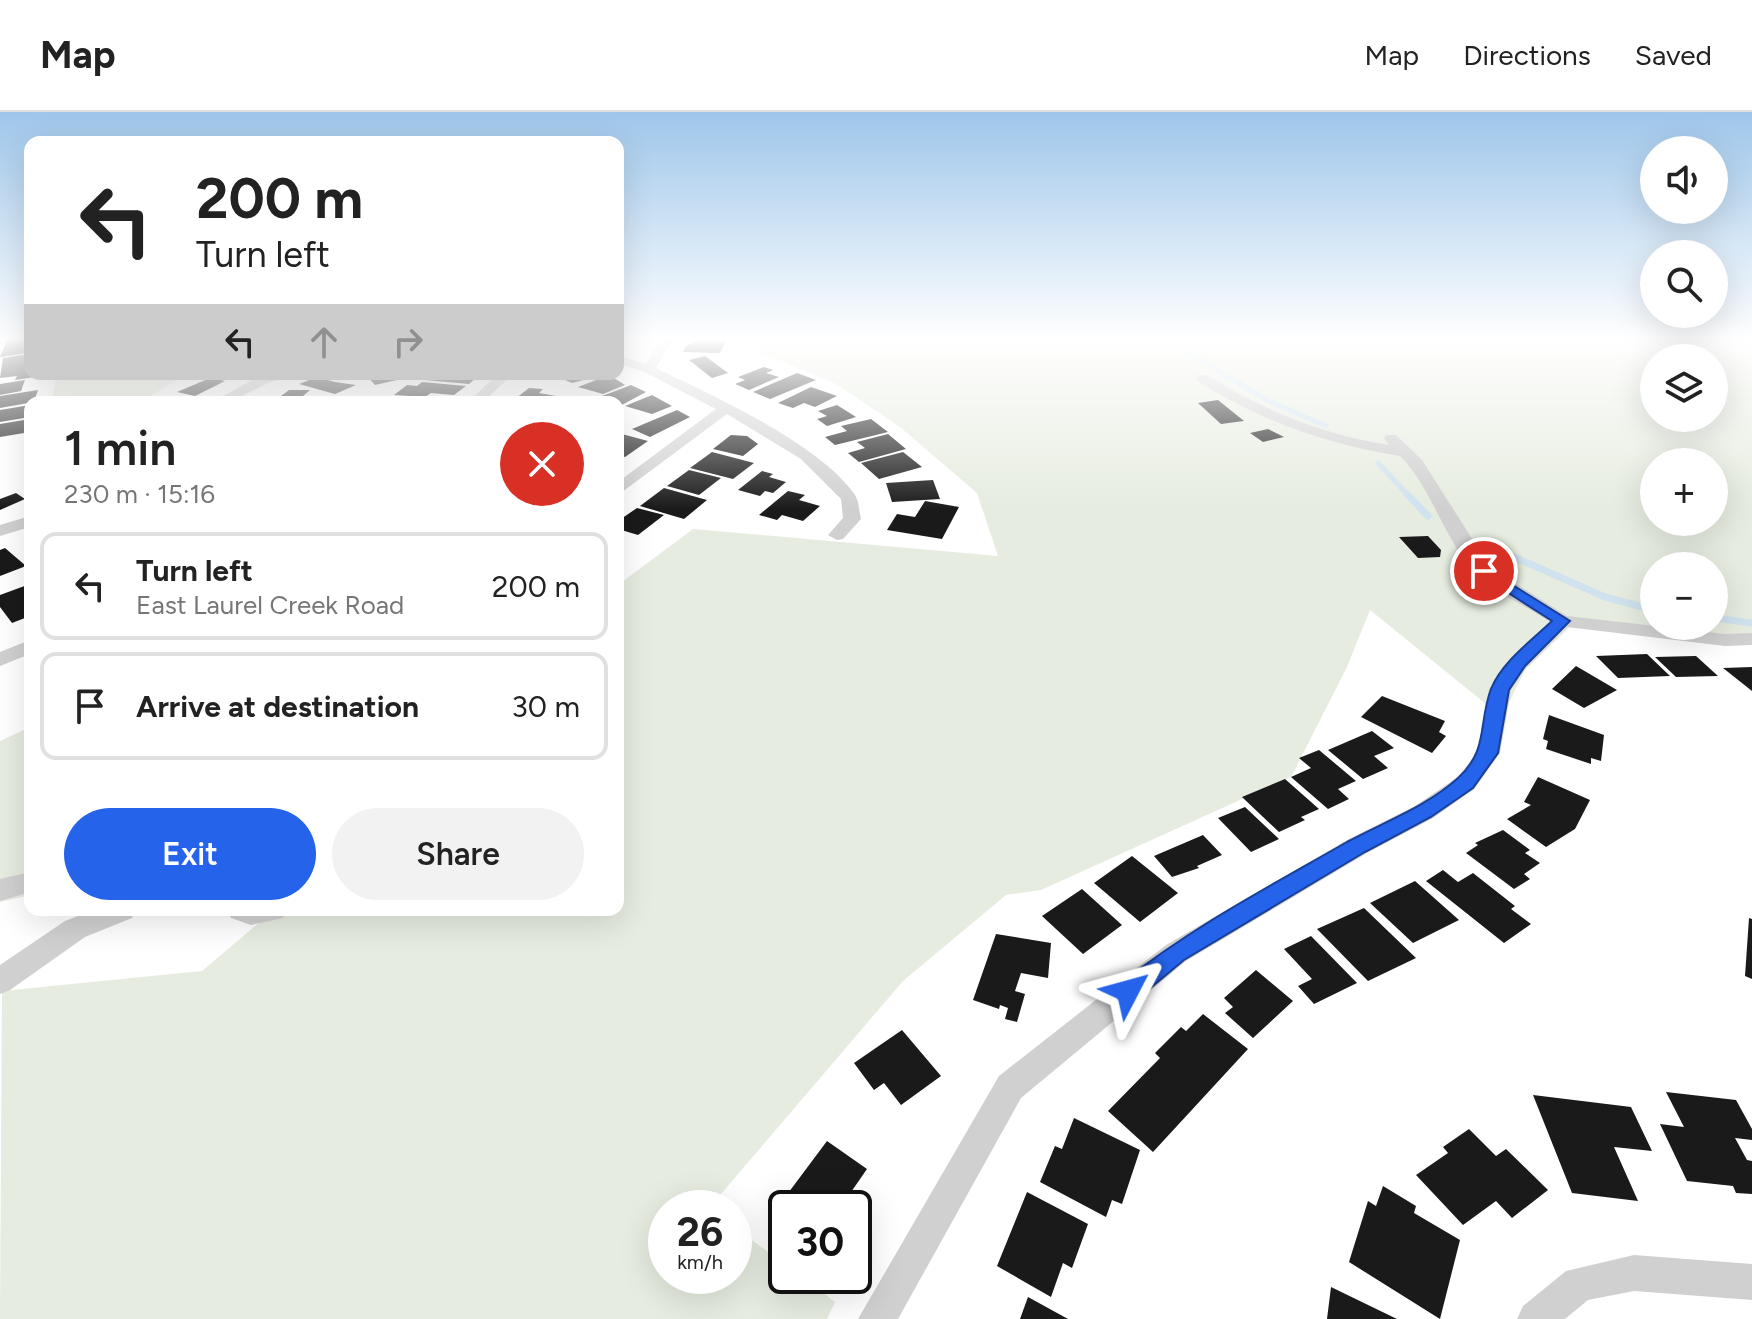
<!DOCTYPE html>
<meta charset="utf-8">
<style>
:root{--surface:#fff;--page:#f2f2f2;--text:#222;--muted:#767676;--line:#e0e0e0;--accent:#2563eb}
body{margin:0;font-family:Figtree,sans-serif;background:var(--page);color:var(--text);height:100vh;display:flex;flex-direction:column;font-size:30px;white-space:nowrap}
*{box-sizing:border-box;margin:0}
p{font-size:26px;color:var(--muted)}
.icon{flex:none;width:44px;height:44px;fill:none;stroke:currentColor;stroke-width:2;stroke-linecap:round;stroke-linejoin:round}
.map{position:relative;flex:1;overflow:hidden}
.sheet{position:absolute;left:24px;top:284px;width:600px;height:520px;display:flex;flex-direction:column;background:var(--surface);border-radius:16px;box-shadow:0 8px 32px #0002}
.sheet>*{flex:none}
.guide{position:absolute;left:24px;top:24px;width:600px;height:244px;border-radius:16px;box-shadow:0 8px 32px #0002;background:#fff;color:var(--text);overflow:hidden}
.fabs{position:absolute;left:1640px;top:24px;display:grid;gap:16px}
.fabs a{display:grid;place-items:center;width:88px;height:88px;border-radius:50%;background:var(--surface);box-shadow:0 8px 32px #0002;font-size:40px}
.speed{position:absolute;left:648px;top:1078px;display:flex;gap:16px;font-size:40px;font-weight:700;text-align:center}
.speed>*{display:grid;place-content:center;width:104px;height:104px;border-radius:50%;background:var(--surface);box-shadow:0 8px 32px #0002;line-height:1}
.speed small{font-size:20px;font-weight:400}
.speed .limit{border:4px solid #111;border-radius:12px;background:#fff;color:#111}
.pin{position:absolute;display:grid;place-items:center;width:68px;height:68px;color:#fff;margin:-34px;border:4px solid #fff;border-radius:50%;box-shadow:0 2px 8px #0007}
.me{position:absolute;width:88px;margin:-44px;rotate:51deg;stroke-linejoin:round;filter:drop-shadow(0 0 6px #0008)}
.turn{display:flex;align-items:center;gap:28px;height:168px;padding:0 40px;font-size:36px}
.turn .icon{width:104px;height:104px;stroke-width:2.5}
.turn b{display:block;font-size:56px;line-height:68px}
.lanes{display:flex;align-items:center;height:76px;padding:0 40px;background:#0003;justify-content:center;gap:40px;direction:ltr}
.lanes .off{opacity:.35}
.round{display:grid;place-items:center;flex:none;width:84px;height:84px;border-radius:42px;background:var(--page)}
.summary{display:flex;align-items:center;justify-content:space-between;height:136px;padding:0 40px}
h1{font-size:48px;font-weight:600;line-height:60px}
.button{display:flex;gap:16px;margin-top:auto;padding:16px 40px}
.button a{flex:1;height:92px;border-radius:48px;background:var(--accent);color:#fff;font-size:32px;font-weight:600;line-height:92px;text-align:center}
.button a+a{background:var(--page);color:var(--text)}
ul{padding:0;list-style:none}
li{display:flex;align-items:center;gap:24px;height:108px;margin:0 16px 12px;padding:0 24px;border:4px solid var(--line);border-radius:16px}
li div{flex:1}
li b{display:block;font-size:30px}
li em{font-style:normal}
header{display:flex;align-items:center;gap:48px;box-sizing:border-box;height:112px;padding:0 40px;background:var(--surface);border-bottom:2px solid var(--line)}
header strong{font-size:38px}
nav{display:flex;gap:44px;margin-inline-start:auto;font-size:28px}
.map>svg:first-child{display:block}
</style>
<header>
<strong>Map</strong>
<nav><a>Map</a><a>Directions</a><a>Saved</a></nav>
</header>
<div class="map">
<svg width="1752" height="1207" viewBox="0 0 1752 1207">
<rect width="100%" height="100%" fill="#fff"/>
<g fill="#e6ecdf" fill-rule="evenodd">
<path d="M762,228H1752V530L1730,532L1570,515L1525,558L1502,605L1370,498L1346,557L1291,665L1041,778L1006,783L903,869L709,1096H666V1164H734V1115L786,1153V1164H801L835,1190L827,1207H0L2,879L202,859L274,798H618V473L693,417L998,444L977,381L900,315L836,272L761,241ZM1654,246H1714V306H1654ZM1654,350H1714V410H1654ZM1654,454H1714V514H1654Z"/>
<path d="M64,262H186L141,290H52L56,263Z"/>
<path d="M30,615V783L0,790V629Z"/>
</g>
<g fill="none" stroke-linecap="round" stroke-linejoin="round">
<g stroke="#cfe2ee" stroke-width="5">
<path d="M1169,228L1177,234"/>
<path d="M1188,241L1269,289L1326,314"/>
<path d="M1378,351L1409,384"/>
</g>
<g stroke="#cfe2ee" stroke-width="7">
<path d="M1407,382L1428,404"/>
<path d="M1514,445L1605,485L1654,498"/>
<path d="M1714,506L1752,511"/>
</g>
</g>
<g fill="#1a1a1a">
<path d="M30,228L27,241L0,245L7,229Z"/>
<path d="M699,228L726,229L720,241L683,240L686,234Z"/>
<path d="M30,242V262L42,264L15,268L17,264L0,266L3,246Z"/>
<path d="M705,244L728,261L712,266L689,248Z"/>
<path d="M764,255L773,258L766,261L779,265L749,278L735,272L745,268L738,265Z"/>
<path d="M797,261L816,268L770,287L753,280Z"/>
<path d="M365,262H396L401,267L375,273Z"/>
<path d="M433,262H471L469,264L477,265L469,272L425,268Z"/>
<path d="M565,262H607L572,271L558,265Z"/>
<path d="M609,263L625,273L603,282L578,275Z"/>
<path d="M317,265L335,270L356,273L335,282L299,272Z"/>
<path d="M210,266L225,269L195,284L177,280Z"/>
<path d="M25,268L21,279L0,283V272Z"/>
<path d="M422,270L466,274L454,283L431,281L425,285L394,283L407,273L417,274Z"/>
<path d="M631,273L646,280L618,295V290L597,286Z"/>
<path d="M811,275L837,284L815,295L804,291L793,296L778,291Z"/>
<path d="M529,276L543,277L539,281L556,284L551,290H511Z"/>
<path d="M38,278L34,290L0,296V284Z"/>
<path d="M289,278H310L296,290H251L258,285L281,284Z"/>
<path d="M652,283L672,294L652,302L625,294Z"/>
<path d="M1218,288L1244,309L1221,312L1198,291Z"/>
<path d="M30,293V305L0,310V298Z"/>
<path d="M837,293L856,305L827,314L817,307L827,304L818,299Z"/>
<path d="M677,298L690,305L650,325L632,317Z"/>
<path d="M30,307V320L0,325V312Z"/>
<path d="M871,307L888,320L835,333L825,325L847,319L841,314Z"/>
<path d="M1268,317L1284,325L1263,330L1250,321Z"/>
<path d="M618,321L648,329L625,345L618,343Z"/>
<path d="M888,322L906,337L859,350L848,341L865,336L857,330Z"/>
<path d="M731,323L747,324L758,332L743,344L713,337Z"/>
<path d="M712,340L754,351L733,367L690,356Z"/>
<path d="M903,340L922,355L879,367L861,351Z"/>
<path d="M689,358L721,366L699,383L667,374Z"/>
<path d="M762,359L773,362L769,365L786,370L773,381L765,379L760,384L738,378Z"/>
<path d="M933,368L940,387L892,390L886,371Z"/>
<path d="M664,376L707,388L684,407L640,394Z"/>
<path d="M788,379L805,383L799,388L820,394L803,409L782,403L777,408L759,403Z"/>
<path d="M16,381L25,387L0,398V387Z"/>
<path d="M925,389L959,395L942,427L887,418L897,402L915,405Z"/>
<path d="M637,396L664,403L638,423L618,417V409Z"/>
<path d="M1428,424L1441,438L1440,445L1418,446L1399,425Z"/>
<path d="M5,436L26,454L0,464V438Z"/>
<path d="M30,472V504L12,511L0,495V483Z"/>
<path d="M1647,542L1670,564L1618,566L1596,544Z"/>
<path d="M1696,544L1718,564L1676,565L1655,545Z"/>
<path d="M1576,554L1617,578L1584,596L1552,577Z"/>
<path d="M1752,555V579L1723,556Z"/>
<path d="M1382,584L1445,609L1439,620L1446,624L1432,641L1361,605Z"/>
<path d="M1549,603L1604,623L1601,649L1591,646V652L1546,637L1548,629L1543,627Z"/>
<path d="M1372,619L1394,636L1374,644L1388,656L1363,667L1328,638Z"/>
<path d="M1319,638L1356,669L1338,677L1349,687L1328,697L1291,665L1311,656L1299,646Z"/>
<path d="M1538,665L1590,688L1575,717L1546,735L1507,707L1531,693L1524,690Z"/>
<path d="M1285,667L1319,697L1301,705L1305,708L1279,720L1242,685Z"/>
<path d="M1245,695L1279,727L1251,740L1218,706Z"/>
<path d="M1503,718L1530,738L1525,741L1540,751L1524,762L1530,767L1514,777L1466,741L1478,733L1475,731Z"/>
<path d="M1203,723L1222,743L1197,754L1199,756L1172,765L1154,744Z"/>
<path d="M1132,744L1178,781L1140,810L1094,771Z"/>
<path d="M1443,758L1458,770L1473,761L1515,794L1511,797L1531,812L1504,831L1426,769Z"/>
<path d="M1415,769L1459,808L1413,831L1370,791Z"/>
<path d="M1082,777L1122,813L1083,842L1042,804Z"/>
<path d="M1364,796L1416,846L1368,869L1317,817Z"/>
<path d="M1749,806L1752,807V867L1745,864Z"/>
<path d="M996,822L1051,831L1048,866L1021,861L1015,879L1025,882L1017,910L1005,907L1008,896L1000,893L999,897L973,888Z"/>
<path d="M1311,824L1357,871L1314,892L1298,874L1312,867L1284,837Z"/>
<path d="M1256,858L1293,889L1253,926L1225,901L1233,895L1224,886Z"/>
<path d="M1203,902L1248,937L1153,1040L1108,999L1160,946L1155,941L1181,915L1186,919Z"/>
<path d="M902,918L941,964L901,993L884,971L874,978L854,951Z"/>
<path d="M1666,980L1736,988L1752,1017V1028L1735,1026L1747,1048L1752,1049V1082L1736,1081L1733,1074L1687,1069L1660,1012L1684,1015Z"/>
<path d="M1533,983L1631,995L1652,1039L1614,1035L1638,1089L1572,1081Z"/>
<path d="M1074,1006L1140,1038L1122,1092L1112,1088L1106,1105L1040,1070L1055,1034L1062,1037Z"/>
<path d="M1469,1017L1496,1044L1506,1037L1548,1078L1512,1106L1496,1089L1463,1113L1416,1063L1448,1041L1443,1035Z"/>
<path d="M827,1029L867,1057L840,1096H786V1109L774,1100Z"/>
<path d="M1383,1074L1416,1094L1414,1101L1460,1128L1440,1207L1349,1150L1368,1089L1376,1094Z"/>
<path d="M1027,1080L1088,1112L1072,1156L1063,1151L1051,1185L997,1154Z"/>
<path d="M1331,1175L1397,1207H1327Z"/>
<path d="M1028,1185L1068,1207H1020Z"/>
</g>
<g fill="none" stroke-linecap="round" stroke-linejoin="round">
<g fill="#d0d0d0" fill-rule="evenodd">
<path d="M660,228H672L656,256C713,284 819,331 855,383C859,389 859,399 861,407L843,427L837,428L828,423L843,406L841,387L801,347L727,302L618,383V370L716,297L644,260L618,251V243L646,252Z"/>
<path d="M271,262H295L268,271L230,290H212L258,265Z"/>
<path d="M498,262H513L483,290H468Z"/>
<path d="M1197,263H1207C1264,299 1322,322 1389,333L1384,326L1386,323H1396L1422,348L1490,455L1567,504L1725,522L1752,521V533L1725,534L1567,515L1526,556L1511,578L1500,641L1474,677L1433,706L1367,741L1186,849L1021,986L898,1207H858L999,964L1166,833L1349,727L1415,694L1458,665L1478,639L1489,577L1512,546L1550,510C1529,496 1495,480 1477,463C1444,429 1433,377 1400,344C1325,332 1261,309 1197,269Z"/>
<path d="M30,404V415L0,424V413Z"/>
<path d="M30,528V542L0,554V540Z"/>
<path d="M30,760V780L0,789V767Z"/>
<path d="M93,798H135L132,806L85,825L10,878L0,882V853L65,809Z"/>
<path d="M228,798H286L283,806L251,813L231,806Z"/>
<path d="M1634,1143L1752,1152V1188L1634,1179L1588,1188L1565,1207H1517L1523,1194L1566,1159Z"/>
</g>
</g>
<linearGradient id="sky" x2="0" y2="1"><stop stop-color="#9ec6ea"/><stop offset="0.57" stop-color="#fff"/><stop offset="1" stop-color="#fff" stop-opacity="0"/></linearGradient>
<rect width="1752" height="397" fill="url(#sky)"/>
<path fill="#2563eb" stroke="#184099" stroke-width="2" d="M1484,455L1570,509L1525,554L1509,578L1498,641L1473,676L1431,705L1365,740L1184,848L1137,887L1128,890L1120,887L1116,879L1120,872C1190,816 1270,774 1347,730C1384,710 1426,695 1458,666C1489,638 1478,611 1491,577C1502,550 1531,529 1552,509L1479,462L1477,459Z"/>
</svg>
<div class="fabs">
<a><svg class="icon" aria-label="sound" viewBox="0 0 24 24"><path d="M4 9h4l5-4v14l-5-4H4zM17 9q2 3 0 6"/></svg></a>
<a><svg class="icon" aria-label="search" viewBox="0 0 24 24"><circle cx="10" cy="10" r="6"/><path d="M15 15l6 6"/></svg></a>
<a><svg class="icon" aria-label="layers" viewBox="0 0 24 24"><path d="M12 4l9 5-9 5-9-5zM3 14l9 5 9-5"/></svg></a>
<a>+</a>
<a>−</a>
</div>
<div class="speed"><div>26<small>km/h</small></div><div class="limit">30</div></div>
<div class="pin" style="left:1484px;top:459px;background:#d93025"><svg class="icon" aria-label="arrive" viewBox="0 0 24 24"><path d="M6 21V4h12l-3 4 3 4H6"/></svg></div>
<svg class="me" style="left:1128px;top:879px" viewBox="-20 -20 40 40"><path d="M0-17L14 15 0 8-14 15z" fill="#2563eb" stroke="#fff" stroke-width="4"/></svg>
<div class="guide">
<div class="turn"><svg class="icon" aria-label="left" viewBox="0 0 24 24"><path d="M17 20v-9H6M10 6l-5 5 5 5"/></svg><div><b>200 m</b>Turn left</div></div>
<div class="lanes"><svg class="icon" aria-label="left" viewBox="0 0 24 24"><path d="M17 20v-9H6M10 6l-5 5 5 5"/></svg><svg class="icon off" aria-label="ahead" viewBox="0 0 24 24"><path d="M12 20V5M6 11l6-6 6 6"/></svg><svg class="icon off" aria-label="right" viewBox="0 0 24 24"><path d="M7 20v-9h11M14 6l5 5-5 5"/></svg></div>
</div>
<section class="sheet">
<div class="summary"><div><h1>1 min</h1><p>230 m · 15:16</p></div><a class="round" style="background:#d93025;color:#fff"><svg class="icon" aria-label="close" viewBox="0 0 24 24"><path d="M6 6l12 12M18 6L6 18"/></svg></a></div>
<ul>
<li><svg class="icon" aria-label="left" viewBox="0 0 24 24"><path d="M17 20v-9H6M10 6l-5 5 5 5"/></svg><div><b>Turn left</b><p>East Laurel Creek Road</p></div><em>200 m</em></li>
<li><svg class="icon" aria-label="arrive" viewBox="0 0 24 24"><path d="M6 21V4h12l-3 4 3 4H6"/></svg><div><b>Arrive at destination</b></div><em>30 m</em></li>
</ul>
<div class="button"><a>Exit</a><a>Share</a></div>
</section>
</div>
